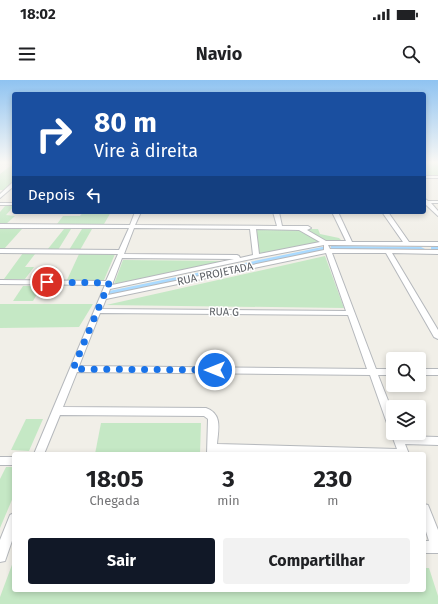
<!DOCTYPE html>
<html lang="pt">
<meta charset="utf-8">
<style>
:root{--surface:#fff;--page:#f2f2f2;--text:#202124;--muted:#757577;--accent:#111827}
body{margin:0;font-family:"Fira Sans",sans-serif;background:var(--page);color:var(--text);height:100vh;display:flex;flex-direction:column;font-size:15px;white-space:nowrap}
*{box-sizing:border-box;margin:0}
p{font-size:13px;color:var(--muted)}
.icon{flex:none;width:22px;height:22px;fill:none;stroke:currentColor;stroke-width:2;stroke-linecap:round;stroke-linejoin:round}
.map{position:relative;flex:1;overflow:hidden}
.side{position:absolute;left:12px;top:372px;width:414px;height:140px;display:flex;flex-direction:column;background:var(--surface);border-radius:4px;box-shadow:0 2px 6px #0003}
.side>*{flex:none}
.top-card{position:absolute;left:12px;top:12px;width:414px;height:122px;border-radius:4px;box-shadow:0 2px 6px #0003;background:#1a4fa0;color:#fff;overflow:hidden}
.buttons{position:absolute;left:386px;top:272px;display:grid;gap:8px}
.buttons a{display:grid;place-items:center;width:40px;height:40px;border-radius:4px;background:var(--surface);box-shadow:0 2px 6px #0003;font-size:20px}
.pin{position:absolute;display:grid;place-items:center;width:34px;height:34px;color:#fff;margin:-17px;border:2px solid #fff;border-radius:50%;box-shadow:0 1px 4px #0007}
.me{position:absolute;width:44px;margin:-22px;rotate:270deg;stroke-linejoin:round;filter:drop-shadow(0 0 3px #0008)}
.turn{display:flex;align-items:center;gap:14px;height:84px;padding:0 16px;font-size:18px}
.turn .icon{width:52px;height:52px;stroke-width:2.5}
.turn b{display:block;font-size:28px;line-height:34px}
.then{display:flex;align-items:center;height:38px;padding:0 16px;background:#0003;gap:8px;font-size:15px}
.eta{display:flex;justify-content:space-evenly;align-items:center;height:68px;text-align:center}
.eta b{font-size:24px;font-weight:700;line-height:28px}
.button{display:flex;gap:8px;margin-top:auto;padding:8px 16px}
.button a{flex:1;height:46px;border-radius:4px;background:var(--accent);color:#fff;font-size:16px;font-weight:700;line-height:46px;text-align:center}
.button a+a{background:var(--page);color:var(--text)}
.status{display:flex;justify-content:space-between;align-items:center;height:28px;padding:0 20px;background:var(--surface);direction:ltr}
.status svg{height:11px;fill:currentColor}
header{display:flex;justify-content:space-between;align-items:center;height:52px;padding:0 16px;background:var(--surface);font-size:18px;font-weight:700}
.map>svg:first-child{display:block}
</style>
<div class="status"><b>18:02</b><svg viewBox="0 0 49 12"><path d="M0 12V9h3v3zM5 12V6h3v6zM10 12V3h3v9zM15 12V0h3v12zM26 1h20v11H26zM47 4h2v5h-2z"/></svg></div>
<header><svg class="icon" aria-label="menu" viewBox="0 0 24 24"><path d="M4 6h16M4 12h16M4 18h16"/></svg>Navio<svg class="icon" aria-label="search" viewBox="0 0 24 24"><circle cx="10" cy="10" r="6"/><path d="M15 15l6 6"/></svg></header>
<div class="map">
<svg width="438" height="524" viewBox="0 0 438 524">
<rect width="100%" height="100%" fill="#f1efe8"/>
<g fill="#c5e8c5">
<rect x="424" y="82" width="14" height="14"/>
<path d="M14,83V100L4,110H0V94Z"/>
<path d="M5,126H14L6,135L15,136L6,144H0V132Z"/>
<path d="M83,132H111L104,144H57L63,136H80Z"/>
<path d="M0,148L22,149L4,169H0Z"/>
<path d="M64,149H71L58,170H47Z"/>
<path d="M82,149H92L80,170H69Z"/>
<path d="M256,149H318L320,154L339,158L343,162H324L259,174Z"/>
<path d="M23,173L35,174L25,187H34L25,199H4Z"/>
<path d="M79,174H115L104,200H67Z"/>
<path d="M325,176L344,228L106,225Z"/>
<path d="M123,180H124L225,181L114,204Z"/>
<path d="M46,187H57L49,200H38Z"/>
<path d="M23,206H42L33,221H13Z"/>
<path d="M0,224H93L79,247L0,248Z"/>
<path d="M26,339H43L29,371L11,370Z"/>
<path d="M101,343H201L200,374H95Z"/>
<path d="M6,387H14V415L0,448V399Z"/>
<path d="M13,482L14,510H424V488H429L438,516V524H0V517Z"/>
</g>
<g fill="none" stroke-linecap="round" stroke-linejoin="round">
<g fill="#aadaff" fill-rule="evenodd">
<path d="M331,166L421,167L425,169L421,171L334,170H331Z"/>
<path d="M322,167H325V171L109,217L104,214L109,211Z"/>
<rect x="431" y="167" width="7" height="4"/>
</g>
<g stroke="#b5b8bc" stroke-width="2">
<g id="street">
<rect x="424" y="96" width="14" height="2"/>
<path d="M12,103H14V106L0,118V114Z"/>
<path d="M424,118L428,121H438V123H431L438,131V136L424,123Z"/>
<rect x="0" y="123" width="14" height="2"/>
<path d="M135,132H141L135,145L277,146L273,132H279L282,146H308L311,148L307,150L326,161H346L332,132H338L352,162H403L382,132H388L409,162H438V166L328,165L330,169L438,170V174L392,173L438,250V259L434,257L386,173H332L376,289H393V295H378L393,333V350L390,349L388,346L370,295L77,292L63,327L206,328C223,334 218,350 217,364L397,369L391,353L393,350V353H401L402,356L438,357V365L405,364L409,374H278L217,372V374H207L208,339L204,336L60,335L44,374H34L105,205L0,204V200L106,201L118,174L0,173V169L119,170L129,148H0V144L130,145ZM134,148L250,149L253,175L240,178L239,176L237,175L124,174ZM256,149L299,150L320,162L259,174ZM324,165V170L108,215L110,209L256,178ZM326,173L346,231L102,229L106,219ZM122,178L234,179L112,205ZM100,233L348,235L367,289L79,286Z"/>
<rect x="419" y="289" width="19" height="6"/>
<rect x="0" y="377" width="14" height="8"/>
<path d="M424,424L428,425L438,450V473H424V461H429L424,445Z"/>
<path d="M14,433V455L5,481L0,482V460L10,435Z"/>
</g>
</g>
<use href="#street" fill="#fff" fill-rule="evenodd"/>
</g>
<linearGradient id="sky" x2="0" y2="1"><stop stop-color="#8fc3f1"/><stop offset="0.53" stop-color="#f9f8f5"/><stop offset="1" stop-color="#f9f8f5" stop-opacity="0"/></linearGradient>
<rect width="438" height="155" fill="url(#sky)"/>
<g fill="none" stroke-linecap="round" stroke-linejoin="round">
<path stroke="#1a73e8" stroke-width="7" stroke-dasharray="0 12.6" d="M47,202L109,203L73,289L215,290"/>
</g>
<g text-anchor="middle" dominant-baseline="central" stroke-width="3" stroke-linejoin="round" paint-order="stroke">
<g font-size="11" fill="#5f6368" stroke="#fff">
<text transform="translate(215 194) rotate(-12)">RUA PROJETADA</text>
<text transform="translate(224 232) rotate(1)">RUA G</text>
</g>
</g>
</svg>
<div class="buttons">
<a><svg class="icon" aria-label="search" viewBox="0 0 24 24"><circle cx="10" cy="10" r="6"/><path d="M15 15l6 6"/></svg></a>
<a><svg class="icon" aria-label="layers" viewBox="0 0 24 24"><path d="M12 4l9 5-9 5-9-5zM3 14l9 5 9-5"/></svg></a>
</div>
<div class="pin" style="left:47px;top:202px;background:#d93025"><svg class="icon" aria-label="arrive" viewBox="0 0 24 24"><path d="M6 21V4h12l-3 4 3 4H6"/></svg></div>
<svg class="me" style="left:215px;top:290px" viewBox="-20 -20 40 40"><circle r="17" fill="#1a73e8" stroke="#fff" stroke-width="3"/><path d="M0-11L8 9 0 5-8 9z" fill="#fff"/></svg>
<div class="top-card">
<div class="turn"><svg class="icon" aria-label="right" viewBox="0 0 24 24"><path d="M7 20v-9h11M14 6l5 5-5 5"/></svg><div><b>80 m</b>Vire à direita</div></div>
<div class="then">Depois<svg class="icon" aria-label="left" viewBox="0 0 24 24"><path d="M17 20v-9H6M10 6l-5 5 5 5"/></svg></div>
</div>
<section class="side">
<div class="eta">
<div><b>18:05</b><p>Chegada</p></div>
<div><b>3</b><p>min</p></div>
<div><b>230</b><p>m</p></div>
</div>
<div class="button"><a>Sair</a><a>Compartilhar</a></div>
</section>
</div>
